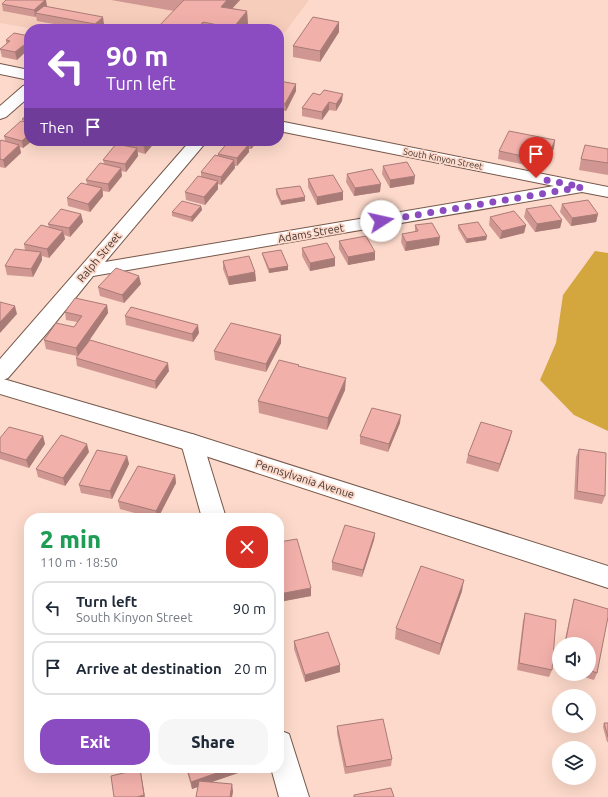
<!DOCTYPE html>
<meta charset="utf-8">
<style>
:root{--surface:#fff;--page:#f6f6f7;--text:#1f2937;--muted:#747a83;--line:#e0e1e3;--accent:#8b4cc1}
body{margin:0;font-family:Ubuntu,sans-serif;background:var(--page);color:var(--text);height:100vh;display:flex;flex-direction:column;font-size:15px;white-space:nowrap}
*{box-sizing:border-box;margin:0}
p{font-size:13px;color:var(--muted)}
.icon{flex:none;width:22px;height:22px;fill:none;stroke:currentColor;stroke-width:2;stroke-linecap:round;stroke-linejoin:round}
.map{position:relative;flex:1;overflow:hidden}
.details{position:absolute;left:24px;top:513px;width:260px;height:260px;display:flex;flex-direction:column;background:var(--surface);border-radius:16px;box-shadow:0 4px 16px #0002}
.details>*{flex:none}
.banner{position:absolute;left:24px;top:24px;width:260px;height:122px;border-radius:16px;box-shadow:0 4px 16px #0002;background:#8b4cc1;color:#fff;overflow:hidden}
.buttons{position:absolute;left:552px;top:637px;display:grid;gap:8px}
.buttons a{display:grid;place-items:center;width:44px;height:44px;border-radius:50%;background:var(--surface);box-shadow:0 4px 16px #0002;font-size:20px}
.pin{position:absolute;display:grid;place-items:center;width:34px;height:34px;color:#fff;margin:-41px -17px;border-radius:50% 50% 50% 0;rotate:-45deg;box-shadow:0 0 4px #0007}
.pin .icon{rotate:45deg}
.me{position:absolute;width:44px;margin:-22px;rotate:80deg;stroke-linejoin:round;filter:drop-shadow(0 0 3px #0008)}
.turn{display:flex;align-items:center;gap:14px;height:84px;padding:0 16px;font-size:18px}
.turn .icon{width:52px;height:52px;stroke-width:2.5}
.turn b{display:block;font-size:28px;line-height:34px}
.then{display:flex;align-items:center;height:38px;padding:0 16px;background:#0003;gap:8px;font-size:15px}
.round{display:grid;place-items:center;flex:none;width:42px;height:42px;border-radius:16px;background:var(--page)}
.overview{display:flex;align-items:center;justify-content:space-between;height:68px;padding:0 16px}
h1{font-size:24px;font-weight:800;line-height:30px;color:#1e9e55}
.primary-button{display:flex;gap:8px;margin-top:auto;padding:8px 16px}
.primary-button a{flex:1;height:46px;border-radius:16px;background:var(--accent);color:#fff;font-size:16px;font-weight:800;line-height:46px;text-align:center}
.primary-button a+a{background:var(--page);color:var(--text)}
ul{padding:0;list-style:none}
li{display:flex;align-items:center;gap:12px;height:54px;margin:0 8px 6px;padding:0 8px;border:2px solid var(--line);border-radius:16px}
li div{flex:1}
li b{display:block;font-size:15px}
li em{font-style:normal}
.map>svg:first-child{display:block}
</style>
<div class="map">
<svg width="608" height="797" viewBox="0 0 608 797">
<rect width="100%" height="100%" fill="#fcd9ca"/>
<path fill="#f6ccba" d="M0,0H309L279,40V29H35L0,23Z"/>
<path fill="#d3a63e" d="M595,251L608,253V431L574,415L540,380L556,343L563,295Z"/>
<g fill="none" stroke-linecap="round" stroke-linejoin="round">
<g stroke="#76584b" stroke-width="2">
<g id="street">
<path d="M0,64L29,70V80L0,74Z"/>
<path d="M29,84V97L6,117L0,119V106L23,86Z"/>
<path d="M279,121L608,187V197L582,192L93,276L47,333L8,378L0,381V359L190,141H207L105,262L554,186L279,131Z"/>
<path d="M192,434L200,437L203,443L226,518H202L181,443L184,437Z"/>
<path d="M279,730L289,734L309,797H279L271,768H279Z"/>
</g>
</g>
<g stroke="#76584b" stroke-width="2">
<path id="secondary" d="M0,378L192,434L608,566V588L187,450L0,394Z"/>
</g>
<use href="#street" fill="#fff" fill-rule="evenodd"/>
<use href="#secondary" fill="#fff" fill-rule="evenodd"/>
</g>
<g fill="#d09792">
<path d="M111,0H240L232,8L247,11L248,25L244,29H156L174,11Z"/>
<path d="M2,4L47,6L46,7L104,24L99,29H82L37,21L36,16L35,17L3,11Z"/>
<path d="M339,22V32L320,62L293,57V46Z"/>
<path d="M29,36L17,60L2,57L0,49L6,44V40Z"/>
<path d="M279,81L296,84V91L286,111L279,110Z"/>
<path d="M313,93L342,101L336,111L329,110L322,120L302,116V108Z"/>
<path d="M22,119L29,120V141H32L23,148L20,147L21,153L5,168L0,167V141H5L4,136L23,122Z"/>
<path d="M555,140L554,148L545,169L498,159L499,151Z"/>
<path d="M123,141H156L145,154L138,152V156L126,172L121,171L122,176L109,192L103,191V196L90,212L68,206L67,198L87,184L86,180L104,164L103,160L123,146Z"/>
<path d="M229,141H258L251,149H249V152L237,166H235V168L221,185L218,184V189L205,205L186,200L185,192L201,177V172L218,156V154Z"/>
<path d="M608,149V175L579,170L581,159Z"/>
<path d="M383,166L414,184L390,188L382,174Z"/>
<path d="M347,174L380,192L354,196L346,182Z"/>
<path d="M308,179L343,200L317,205L308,187Z"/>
<path d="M276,189L305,201L281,205L276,194Z"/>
<path d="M562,204L598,214L596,222L571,226L560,212Z"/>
<path d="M201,206L202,210L192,222L172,216V212Z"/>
<path d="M526,209L562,220L560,228L535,232L524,217Z"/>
<path d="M81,214L83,222L70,237L64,235L65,239L49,258L42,256V260L33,277L7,275L5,266L25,250L24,244L49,227L48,224Z"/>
<path d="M490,217L526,225L524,233L500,239L489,225Z"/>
<path d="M415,225L439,245L405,251L401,242L402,234L415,232Z"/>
<path d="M458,225L487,236L486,240L466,243L458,229Z"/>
<path d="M339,241L375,260L348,265L339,249Z"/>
<path d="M302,248L335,266L310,271L302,256Z"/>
<path d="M262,253L288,266V270L269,273L263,257Z"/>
<path d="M223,261L255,272L256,281L229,285L223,269Z"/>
<path d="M141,284L124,303L100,296L98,287Z"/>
<path d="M107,305L108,313L85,346L169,371L156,389L77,366L76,358L77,356L46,349L44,340L74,327L77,322L66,320L65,312Z"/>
<path d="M125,316L199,333L193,342L126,325Z"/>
<path d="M281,335V343L266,372L215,360L214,351Z"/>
<path d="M299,365V367L345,390L327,430L259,413L258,401Z"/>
<path d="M400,423L388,452L360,444V436Z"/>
<path d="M43,436L45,444L29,468L0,459V438Z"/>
<path d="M510,439L498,472L466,463L468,455Z"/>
<path d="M579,449L605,496L602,504L574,499L576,457Z"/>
<path d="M89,452L65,486L38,477L36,469Z"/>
<path d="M127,456L129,464L112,499L81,493L79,485Z"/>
<path d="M175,475L176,483L158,518H153L120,509L118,501Z"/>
<path d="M375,533L374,540L362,577L332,570V562Z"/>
<path d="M279,542L311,596L279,602V559H280L279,555Z"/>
<path d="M462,591L439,655L395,639L396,628Z"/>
<path d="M574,599L608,609V617L597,673L594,680L574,674H589V644H564L572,607Z"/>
<path d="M525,613L552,670L549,677L517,670L523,621Z"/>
<path d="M294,641L340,672L305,682L294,649Z"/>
<path d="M604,723H608V742H607L603,727Z"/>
<path d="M337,726L392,759L391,766L345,774L337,733Z"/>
<path d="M186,768H238V773L211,782L233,791L232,797H196L198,787L192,789Z"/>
</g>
<g fill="#a97b77">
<path d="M45,0H46L47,6L38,14L35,13L36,16L35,17L34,10Z"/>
<path d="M227,0H240L222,20L221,7Z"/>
<path d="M247,11L248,25L244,29H233V28Z"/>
<path d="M103,17L104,24L99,29H95V24Z"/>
<path d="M203,22V29H197Z"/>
<path d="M339,22V32L320,62V51Z"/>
<path d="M29,41V49L17,60L15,52Z"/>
<path d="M296,84V91L286,111L285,104Z"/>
<path d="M343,94L342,101L336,111V104Z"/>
<path d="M329,102V110L322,120V112Z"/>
<path d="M29,134V141H32L23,148L22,141Z"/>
<path d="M555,140L554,148L545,169L546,161Z"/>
<path d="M149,141H156L145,154L144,146Z"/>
<path d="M250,141H258L251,149Z"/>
<path d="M249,144V152L237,166V158Z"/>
<path d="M19,145L21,153L5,168L3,160Z"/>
<path d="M137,148L138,156L126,172L125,164Z"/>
<path d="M234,160L235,168L221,185V177Z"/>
<path d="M121,168L122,176L109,192L108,184Z"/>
<path d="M415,176L414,184L390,188V180Z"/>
<path d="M218,181V189L205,205L204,197Z"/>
<path d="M381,184L380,192L354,196L355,188Z"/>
<path d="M102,188L103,196L90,212L88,204Z"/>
<path d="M343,192V200L317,205V197Z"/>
<path d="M305,197V201L281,205V201Z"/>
<path d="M201,206L202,210L192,222L191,217Z"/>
<path d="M81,214L83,222L70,237L69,228Z"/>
<path d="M598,214L596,222L571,226L572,218Z"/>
<path d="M562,220L560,228L535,232L537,224Z"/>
<path d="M526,225L524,233L500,239L502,231Z"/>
<path d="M63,231L65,239L49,258L47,249Z"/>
<path d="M487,236L486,240L466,243L467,239Z"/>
<path d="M440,237L439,245L405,251L406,242Z"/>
<path d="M41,252L42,260L33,277L31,269Z"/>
<path d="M375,252V260L348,265V257Z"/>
<path d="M335,258V266L310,271V263Z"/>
<path d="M288,266V270L269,273V269Z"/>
<path d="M255,272L256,281L229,285L228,277Z"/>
<path d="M139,276L141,284L124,303L122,295Z"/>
<path d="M107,305L108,313L78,357L76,348Z"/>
<path d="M15,306L17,314L0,333V322Z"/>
<path d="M198,325L199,333L193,342L192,334Z"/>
<path d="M281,335V343L266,372V364Z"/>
<path d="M168,363L169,371L156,389L155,381Z"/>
<path d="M346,378L345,390L327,430L328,418Z"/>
<path d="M401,415L400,423L388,452L389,444Z"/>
<path d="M512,431L510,439L498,472L500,464Z"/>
<path d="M43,436L45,444L29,468L26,460Z"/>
<path d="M87,444L89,452L65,486L63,478Z"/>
<path d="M127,456L129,464L112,499L110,491Z"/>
<path d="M175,475L176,483L158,518H157L156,511Z"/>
<path d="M375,533L374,540L362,577L363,570Z"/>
<path d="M464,580L462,591L439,655L441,644Z"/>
<path d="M311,588V596L279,602V594Z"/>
<path d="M340,665V672L305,682V675Z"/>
<path d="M231,768H238V773L192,789L191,782Z"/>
<path d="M140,769L141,773L145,797H137Z"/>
<path d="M232,784L233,791L232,797H230Z"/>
</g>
<g fill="#f2b0aa" stroke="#a97b77">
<path d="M6,0H45L34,10L2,4Z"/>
<path d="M184,0H227L221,7L247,11L233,28L203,22L197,29H156Z"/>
<path d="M44,6L103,17L95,24L35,13Z"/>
<path d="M313,17L339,22L320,51L293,46Z"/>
<path d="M14,33L29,36V41L15,52L0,49L10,41L6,40Z"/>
<path d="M279,81L296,84L285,104L279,103Z"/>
<path d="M324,90L343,94L336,104L329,102L322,112L302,108L313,93L320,95Z"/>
<path d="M29,113V120L22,119Z"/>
<path d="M21,121L29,123V134L22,141L4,136Z"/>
<path d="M509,131L555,140L546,161L499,151Z"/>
<path d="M1,140L19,145L3,160L0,159V141Z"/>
<path d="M123,141H149L144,146L123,142Z"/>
<path d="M229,141H237L249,144L237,158L218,154Z"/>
<path d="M116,144L137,148L125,164L103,160Z"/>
<path d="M585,145L608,149V163L581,159Z"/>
<path d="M215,155L234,160L221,177L201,172Z"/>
<path d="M407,162L415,176L390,180L383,166Z"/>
<path d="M100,163L121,168L108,184L86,180Z"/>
<path d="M372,169L381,184L355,188L347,174Z"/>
<path d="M333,175L343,192L317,197L308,179Z"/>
<path d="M198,176L218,181L204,197L185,192Z"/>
<path d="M81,183L102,188L88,204L67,198Z"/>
<path d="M300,186L305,197L281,201L276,189Z"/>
<path d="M588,200L598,214L572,218L562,204Z"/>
<path d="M182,201L201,206L191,217L172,212Z"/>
<path d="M551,205L562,220L537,224L526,209Z"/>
<path d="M61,209L81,214L69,228L48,224Z"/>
<path d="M514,211L526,225L502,231L490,217Z"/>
<path d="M478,222L487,236L467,239L458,225Z"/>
<path d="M432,223L440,237L406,242L402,234L418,231L415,225Z"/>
<path d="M41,225L63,231L47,249L24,244Z"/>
<path d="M366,236L375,252L348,257L339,241Z"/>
<path d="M327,243L335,258L310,263L302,248Z"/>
<path d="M15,249L41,252L31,269L5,266Z"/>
<path d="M281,250L288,266L269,269L262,253Z"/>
<path d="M249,256L255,272L228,277L223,261Z"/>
<path d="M116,268L139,276L122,295L98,287Z"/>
<path d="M75,298L107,305L76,348L44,340L56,323L74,327L82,316L65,312Z"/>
<path d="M0,302L15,306L0,322Z"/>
<path d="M131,307L198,325L192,334L125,316Z"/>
<path d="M231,323L281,335L266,364L214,351Z"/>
<path d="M90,340L168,363L155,381L76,358Z"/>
<path d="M279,360L299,365L298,366L346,378L328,418L258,401Z"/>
<path d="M372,408L401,415L389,444L360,436Z"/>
<path d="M481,422L512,431L500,464L468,455Z"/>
<path d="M9,427L43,436L26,460L0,452V438Z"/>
<path d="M61,435L87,444L63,478L36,469Z"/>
<path d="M579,449L606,453L605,496L577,491Z"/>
<path d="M97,450L127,456L110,491L79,485Z"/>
<path d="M138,466L175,475L156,511L118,501Z"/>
<path d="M345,525L375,533L363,570L332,562Z"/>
<path d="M297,539L311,588L279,594V559L282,558L279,548V542Z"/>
<path d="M421,566L464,580L441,644L396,628Z"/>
<path d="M574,599L608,609V617L597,673L589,670V644H565Z"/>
<path d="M525,613L556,620L552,670L519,663Z"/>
<path d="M328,632L340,665L305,675L294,641Z"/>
<path d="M383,719L392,759L346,767L337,726Z"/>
<path d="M604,723H608V737Z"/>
<path d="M187,768H231L191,782Z"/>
<path d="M140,769L144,795L137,797H114L111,776Z"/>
<path d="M199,781L232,784L230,797H196Z"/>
<path d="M391,788L394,797H354V795Z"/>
</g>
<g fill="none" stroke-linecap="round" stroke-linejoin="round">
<path stroke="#8b4cc1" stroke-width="7" stroke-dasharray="0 12.6" d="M381,221L582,187L536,178"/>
</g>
<g text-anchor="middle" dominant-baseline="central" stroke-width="3.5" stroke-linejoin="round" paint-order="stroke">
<g font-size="9" fill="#453731" stroke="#fcd9ca">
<text transform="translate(443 159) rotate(11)">South Kinyon Street</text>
</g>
<g font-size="11" fill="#453731" stroke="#fcd9ca">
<text transform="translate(311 233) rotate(-10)">Adams Street</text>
<text transform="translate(99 257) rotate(-50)">Ralph Street</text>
<text transform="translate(305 479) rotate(18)">Pennsylvania Avenue</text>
</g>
</g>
</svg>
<div class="buttons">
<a><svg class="icon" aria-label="sound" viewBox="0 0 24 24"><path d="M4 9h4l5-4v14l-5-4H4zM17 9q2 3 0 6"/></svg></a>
<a><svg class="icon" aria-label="search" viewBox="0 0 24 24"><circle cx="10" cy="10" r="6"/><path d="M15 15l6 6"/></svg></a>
<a><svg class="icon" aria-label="layers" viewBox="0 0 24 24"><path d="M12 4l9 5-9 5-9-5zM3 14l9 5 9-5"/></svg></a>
</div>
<div class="pin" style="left:536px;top:178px;background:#d93025"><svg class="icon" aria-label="arrive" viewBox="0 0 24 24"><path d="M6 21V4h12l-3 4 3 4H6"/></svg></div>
<svg class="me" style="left:381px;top:221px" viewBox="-20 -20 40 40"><circle r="19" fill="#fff"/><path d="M0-13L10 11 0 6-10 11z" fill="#8b4cc1"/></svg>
<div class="banner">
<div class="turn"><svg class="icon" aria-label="left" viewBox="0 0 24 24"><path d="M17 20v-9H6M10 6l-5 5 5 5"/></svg><div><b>90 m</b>Turn left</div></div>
<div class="then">Then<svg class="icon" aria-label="arrive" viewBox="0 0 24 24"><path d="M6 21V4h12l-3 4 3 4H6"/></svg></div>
</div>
<section class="details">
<div class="overview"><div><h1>2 min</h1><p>110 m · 18:50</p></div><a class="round" style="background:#d93025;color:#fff"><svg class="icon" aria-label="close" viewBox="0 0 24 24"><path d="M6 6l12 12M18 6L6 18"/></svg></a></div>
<ul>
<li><svg class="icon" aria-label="left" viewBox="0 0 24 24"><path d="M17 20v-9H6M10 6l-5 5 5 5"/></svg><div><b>Turn left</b><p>South Kinyon Street</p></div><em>90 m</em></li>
<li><svg class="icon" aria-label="arrive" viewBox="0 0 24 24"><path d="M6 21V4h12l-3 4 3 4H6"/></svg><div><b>Arrive at destination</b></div><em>20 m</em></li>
</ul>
<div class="primary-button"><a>Exit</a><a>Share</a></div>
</section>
</div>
